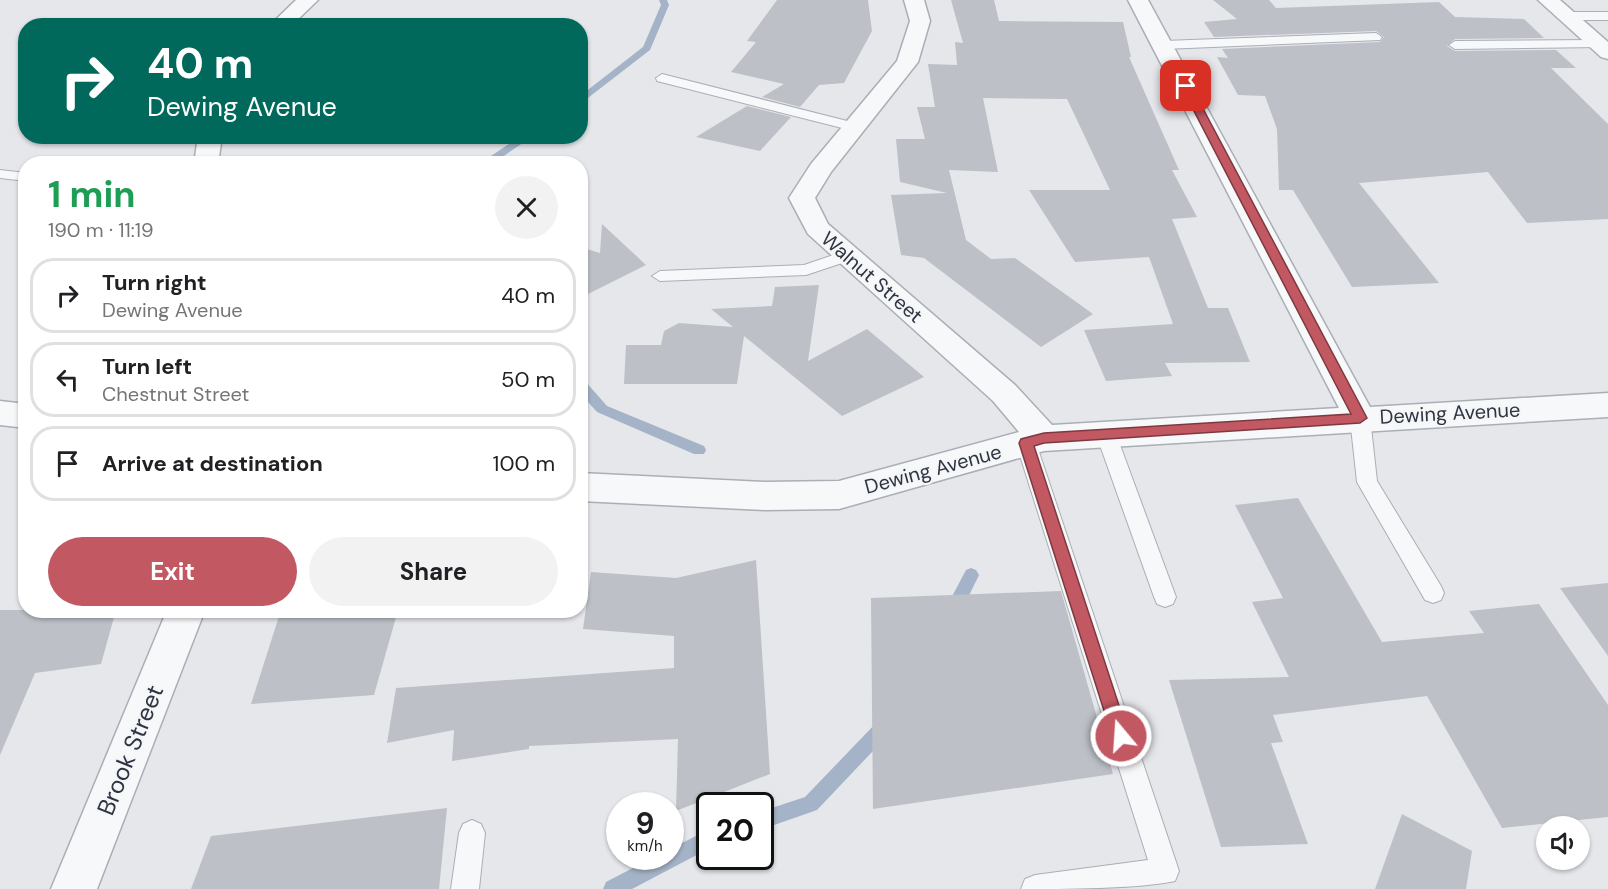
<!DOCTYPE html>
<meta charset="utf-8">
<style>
:root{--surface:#fff;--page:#f2f2f2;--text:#202124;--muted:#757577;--line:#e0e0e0;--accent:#c25862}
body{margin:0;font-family:"DM Sans",sans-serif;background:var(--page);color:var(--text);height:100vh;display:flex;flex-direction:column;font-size:22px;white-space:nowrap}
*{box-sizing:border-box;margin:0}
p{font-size:20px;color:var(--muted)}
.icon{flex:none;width:33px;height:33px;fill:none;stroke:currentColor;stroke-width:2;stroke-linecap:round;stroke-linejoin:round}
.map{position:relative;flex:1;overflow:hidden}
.panel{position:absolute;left:18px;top:156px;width:570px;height:462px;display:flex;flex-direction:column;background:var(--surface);border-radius:24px;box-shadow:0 2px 4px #0004}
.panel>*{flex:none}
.top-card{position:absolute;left:18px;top:18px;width:570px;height:126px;border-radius:24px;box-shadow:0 2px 4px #0004;background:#00695c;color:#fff;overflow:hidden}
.fabs{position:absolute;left:1536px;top:816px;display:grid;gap:12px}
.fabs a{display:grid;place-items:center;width:54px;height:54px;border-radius:50%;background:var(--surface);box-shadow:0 2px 4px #0004;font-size:30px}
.speed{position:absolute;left:606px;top:792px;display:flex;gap:12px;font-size:30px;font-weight:700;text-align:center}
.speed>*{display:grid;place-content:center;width:78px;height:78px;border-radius:50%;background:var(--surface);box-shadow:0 2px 4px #0004;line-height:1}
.speed small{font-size:15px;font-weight:400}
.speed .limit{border:3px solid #111;border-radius:9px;background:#fff;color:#111}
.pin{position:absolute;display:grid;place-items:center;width:51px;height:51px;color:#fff;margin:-26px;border-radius:12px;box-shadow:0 3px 9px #0006}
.me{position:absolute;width:66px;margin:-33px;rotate:342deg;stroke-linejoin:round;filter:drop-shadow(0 0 4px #0008)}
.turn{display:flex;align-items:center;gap:21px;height:126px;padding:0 30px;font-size:27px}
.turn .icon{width:78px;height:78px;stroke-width:2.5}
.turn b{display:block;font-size:42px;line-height:51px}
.round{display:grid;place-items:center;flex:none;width:63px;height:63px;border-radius:32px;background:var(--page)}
.headline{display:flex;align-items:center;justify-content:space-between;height:102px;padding:0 30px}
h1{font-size:36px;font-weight:700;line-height:45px;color:#1e9e55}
.primary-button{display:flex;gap:12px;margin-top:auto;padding:12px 30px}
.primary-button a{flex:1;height:69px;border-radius:36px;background:var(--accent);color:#fff;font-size:24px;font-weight:700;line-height:69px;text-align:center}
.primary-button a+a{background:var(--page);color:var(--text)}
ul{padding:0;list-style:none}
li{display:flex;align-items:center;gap:18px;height:75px;margin:0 12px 9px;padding:0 18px;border:3px solid var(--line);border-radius:24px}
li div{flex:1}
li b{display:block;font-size:22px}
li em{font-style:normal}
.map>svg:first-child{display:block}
</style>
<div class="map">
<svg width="1608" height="889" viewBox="0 0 1608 889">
<rect width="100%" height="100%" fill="#e5e7eb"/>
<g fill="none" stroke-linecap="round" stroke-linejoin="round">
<g fill="#a4b3c7" fill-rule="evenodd">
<path d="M659,0H667L669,5L650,50L580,104V96L643,47L661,5Z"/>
<path d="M521,136H533L492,164H479Z"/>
<path d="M580,379L585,381L607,406L704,446L706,450L704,454H694L597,412L580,393Z"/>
<path d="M971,568L976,570L979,575L959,616L953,618L947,616L945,611L947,606L966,570Z"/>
<path d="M884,719L890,721L892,727L890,733L817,810L760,830V812L805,797L878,721Z"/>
<path d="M710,829V848L632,889H603L606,882L656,856H670V849Z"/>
</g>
</g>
<g fill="#bdc0c7">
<path d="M777,0H868L872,31L844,83L819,85L800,107L762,97L784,84L731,72L756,42L747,41Z"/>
<path d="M951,0H994L999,21L1123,22L1131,57H1129L1179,170H1172L1197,217L1172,219L1208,308H1228L1250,362L1165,363L1172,376L1106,381L1084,330L1173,324L1149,257L1075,262L1029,190H1110L1067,99L983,98L998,172L949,170L966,240L991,259L1015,258L1093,314L1041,347L924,258L901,255L891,195L947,193L900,182L896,139H925L917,107H935L928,64L957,65L955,42L963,43Z"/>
<path d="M1213,0H1269L1276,8L1439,2L1455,17L1524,19L1544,38L1455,39L1447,46L1455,51L1556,50L1576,68H1551L1608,124V219L1527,223L1488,172L1359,183L1439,283L1352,287L1293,190H1279L1277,129L1265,96L1238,95L1217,57L1228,58L1222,49L1380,42L1384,37L1376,31L1214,37L1204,22L1237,19Z"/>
<path d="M747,106L791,117L760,151L696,137Z"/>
<path d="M602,224L646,265L580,298V247L600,253Z"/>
<path d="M819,285L808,361L867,329L924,377L842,416L744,336L737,384H624L626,345H661L664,331L679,323L733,327L711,309L772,306L775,287Z"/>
<path d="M1298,498L1382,642L1484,633L1469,611L1539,604L1608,705V817L1502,828L1427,696L1273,715L1283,742L1271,743L1308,844L1221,847L1169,680L1289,677L1252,602L1283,598L1235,505Z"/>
<path d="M756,560L770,774L676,811L678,739L529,746V749L452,761L454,730L387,743L396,688L674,668V636L583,629L591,572L676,578Z"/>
<path d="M1608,583V656L1560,588Z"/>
<path d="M1061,591L1113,774L873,809L871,598Z"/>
<path d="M0,610H116L101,664L35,673L0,755Z"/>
<path d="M281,610H398L374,695L251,704Z"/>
<path d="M447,808L439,889H191L211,836Z"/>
<path d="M1402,814L1472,851L1466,889H1375Z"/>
</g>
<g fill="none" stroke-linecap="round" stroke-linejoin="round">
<g stroke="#aaaeb5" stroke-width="2">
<g id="lane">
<path d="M1608,12V20H1566L1560,16L1566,12Z"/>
<path d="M1376,33L1382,37L1380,40L1164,49L1158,45L1164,41Z"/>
<path d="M1598,40L1604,44L1602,47L1455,49L1449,45L1455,41Z"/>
<path d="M662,74L859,124L861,127L854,131L657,81L656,78Z"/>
<path d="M0,170L26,173V181L0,178Z"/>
<path d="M848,250L856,255L854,259L806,275L660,281L652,276L660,271L804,265Z"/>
<path d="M1360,411L1367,413L1370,418L1377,481L1441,586L1444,593L1441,600L1433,603L1425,600L1357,482L1350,418L1353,413Z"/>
<path d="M1106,427L1113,429L1116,434L1176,597L1173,604L1165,607L1157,604L1154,597L1096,434L1099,429Z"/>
<path d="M1026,435L1033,438L1036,443L1179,871L1175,881C1136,889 1064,889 1021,889L1025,879L1035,875L1148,860L1016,443L1019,438Z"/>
<path d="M472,820L481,824L485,833L479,889H451L459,833L463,824Z"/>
</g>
</g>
<g stroke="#aaaeb5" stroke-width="3">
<g id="street">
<path d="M296,0H318L291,26H269Z"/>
<path d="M904,0H924L930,21L918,62L831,172L815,198L828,224L1015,385L1052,425L1339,408L1128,0H1148L1370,407L1608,393V417L1044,451L839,509L765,510L580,501V473L765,482L839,481L1019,432L993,401L808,234L789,198L811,164L897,61L910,21Z"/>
<path d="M1538,0H1560L1608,42V59L1601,57Z"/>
<path d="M198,136H222L218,164H194Z"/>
<path d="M0,401L26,404V428L0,425Z"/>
<path d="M167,610H205L97,889H51Z"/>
</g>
</g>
<use href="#lane" fill="#f7f8fa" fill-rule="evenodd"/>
<use href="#street" fill="#f7f8fa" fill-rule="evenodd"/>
</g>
<path fill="#c25862" stroke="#7e3940" stroke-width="1.5" d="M1186,83L1191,86L1367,418L1360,423L1044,443L1034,446L1129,736L1127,742L1121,745L1115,742L1112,736L1019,443L1021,439L1044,433L1351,414L1181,86Z"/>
<g text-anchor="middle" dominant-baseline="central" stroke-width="4.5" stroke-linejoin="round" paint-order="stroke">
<g font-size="20" fill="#2e3442" stroke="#f5f6f8">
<text transform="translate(872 277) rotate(41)">Walnut Street</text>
<text transform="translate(1450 413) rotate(-3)">Dewing Avenue</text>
<text transform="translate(933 469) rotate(-15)">Dewing Avenue</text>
</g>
<g font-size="24" fill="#2e3442" stroke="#f5f6f8">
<text transform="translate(130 750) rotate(-68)">Brook Street</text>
</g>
</g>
</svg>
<div class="fabs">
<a><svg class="icon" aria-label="sound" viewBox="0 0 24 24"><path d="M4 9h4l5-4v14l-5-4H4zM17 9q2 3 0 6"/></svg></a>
</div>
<div class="speed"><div>9<small>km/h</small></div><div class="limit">20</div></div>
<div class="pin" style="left:1186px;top:86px;background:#d93025"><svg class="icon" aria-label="arrive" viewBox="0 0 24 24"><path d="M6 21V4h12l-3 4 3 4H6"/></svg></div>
<svg class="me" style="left:1121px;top:736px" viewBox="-20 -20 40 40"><circle r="17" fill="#c25862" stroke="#fff" stroke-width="3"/><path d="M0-11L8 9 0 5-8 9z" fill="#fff"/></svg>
<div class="top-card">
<div class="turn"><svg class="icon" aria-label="right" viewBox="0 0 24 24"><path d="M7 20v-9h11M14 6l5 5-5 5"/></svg><div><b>40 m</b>Dewing Avenue</div></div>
</div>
<section class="panel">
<div class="headline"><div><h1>1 min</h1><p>190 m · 11:19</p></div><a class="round"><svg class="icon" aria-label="close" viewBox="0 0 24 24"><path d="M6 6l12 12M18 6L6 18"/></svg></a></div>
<ul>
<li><svg class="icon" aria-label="right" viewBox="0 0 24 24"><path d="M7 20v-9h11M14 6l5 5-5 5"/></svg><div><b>Turn right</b><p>Dewing Avenue</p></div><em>40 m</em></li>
<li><svg class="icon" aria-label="left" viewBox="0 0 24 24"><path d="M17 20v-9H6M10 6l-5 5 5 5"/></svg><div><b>Turn left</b><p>Chestnut Street</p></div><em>50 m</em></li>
<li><svg class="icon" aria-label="arrive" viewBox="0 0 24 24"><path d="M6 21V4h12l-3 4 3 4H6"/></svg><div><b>Arrive at destination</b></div><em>100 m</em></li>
</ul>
<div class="primary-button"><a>Exit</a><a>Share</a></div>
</section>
</div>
